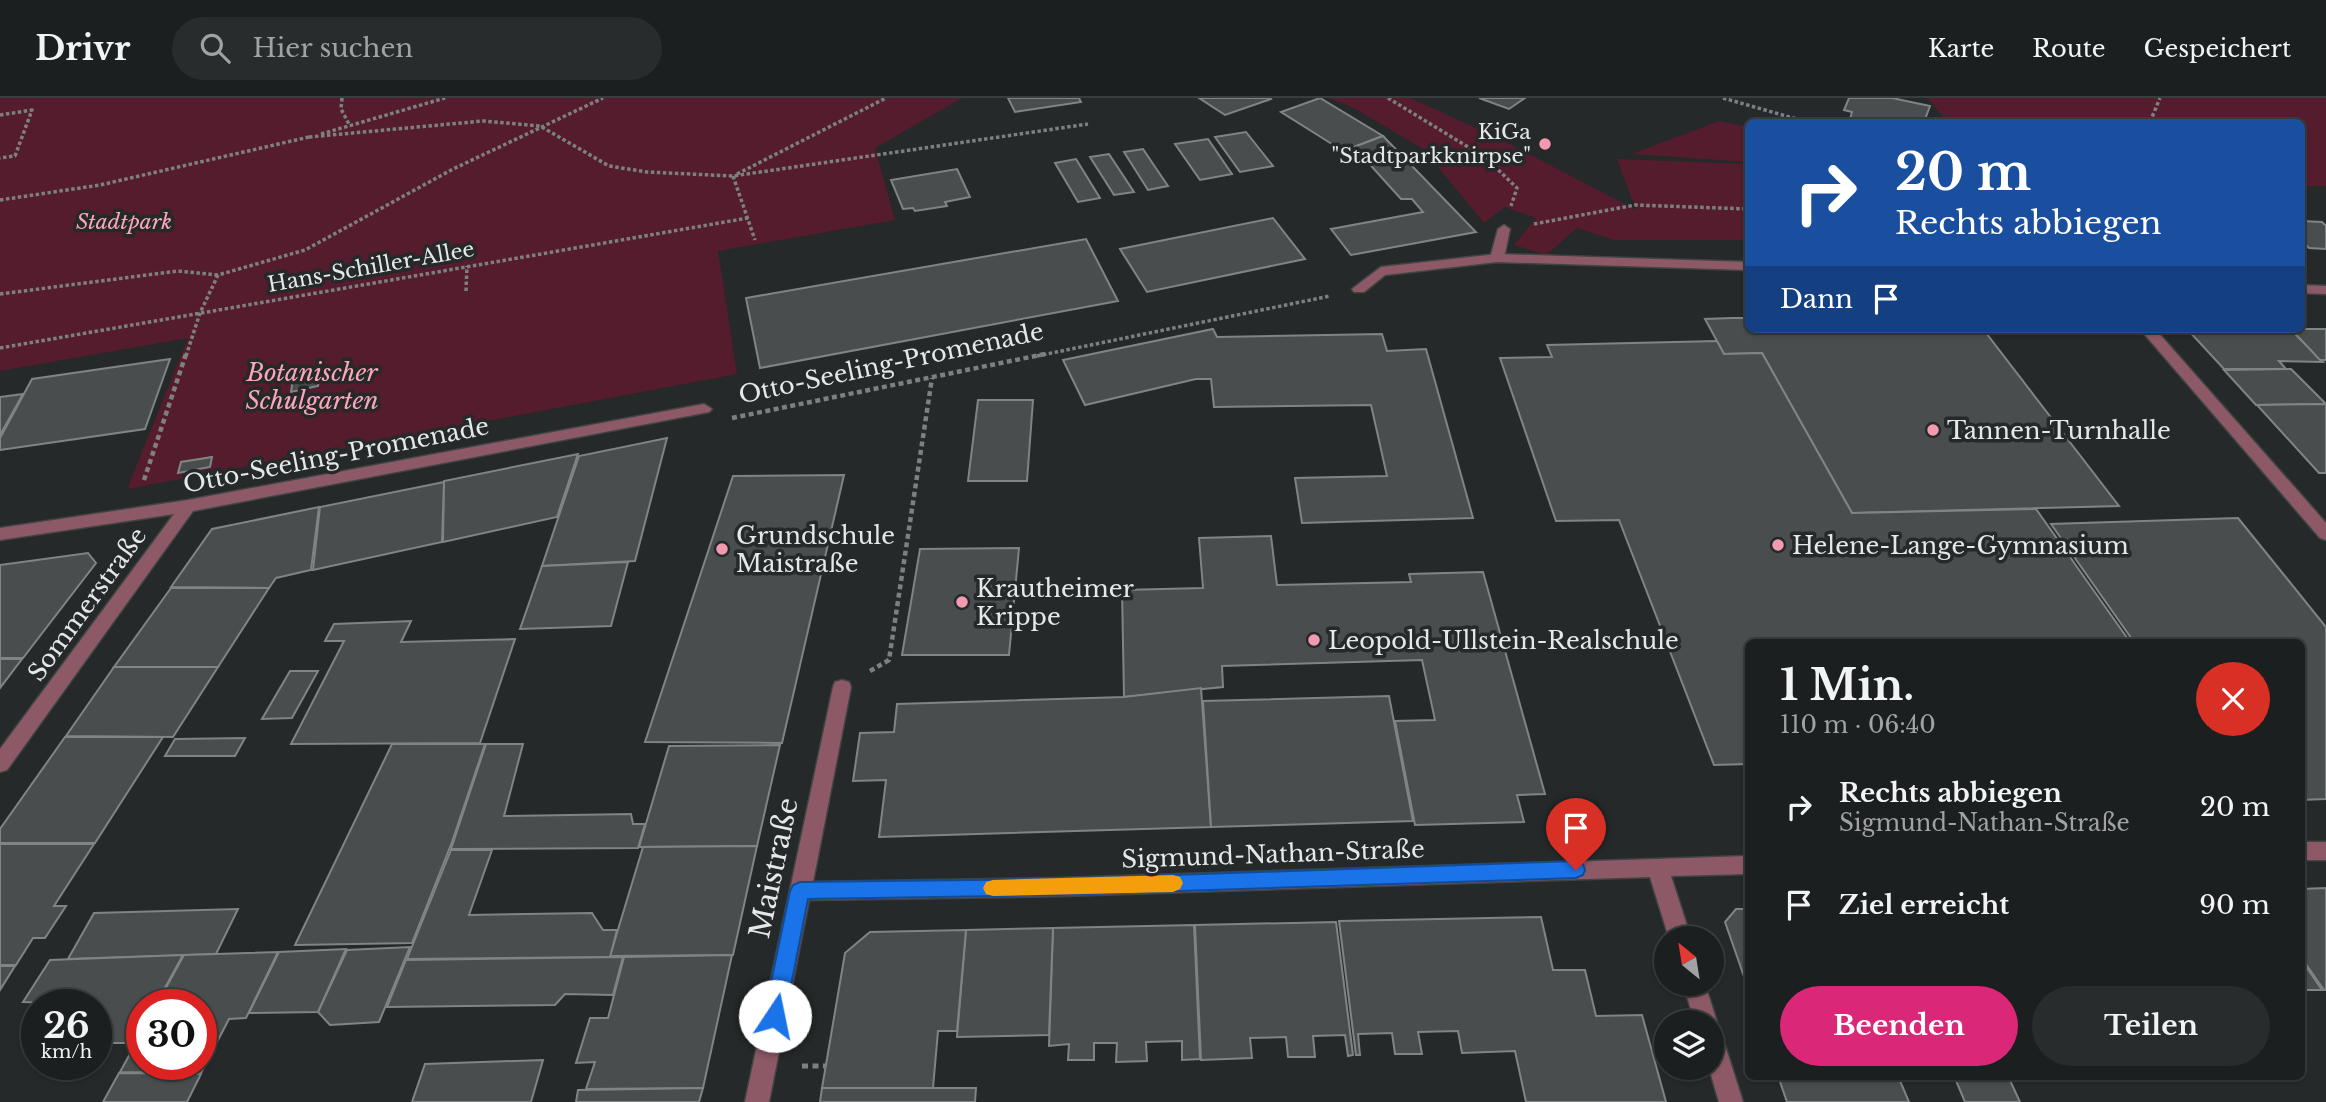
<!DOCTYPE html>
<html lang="de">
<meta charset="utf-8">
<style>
:root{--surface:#1c1f1f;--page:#292c2c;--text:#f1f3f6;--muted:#a0a2a4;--line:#3a3d3d;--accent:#db2777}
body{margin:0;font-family:"Libre Baskerville",serif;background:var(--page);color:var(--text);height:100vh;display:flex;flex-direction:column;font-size:26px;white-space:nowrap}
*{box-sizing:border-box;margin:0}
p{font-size:23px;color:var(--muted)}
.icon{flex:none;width:38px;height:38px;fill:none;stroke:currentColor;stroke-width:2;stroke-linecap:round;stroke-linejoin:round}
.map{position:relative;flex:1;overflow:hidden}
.drawer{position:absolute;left:1745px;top:541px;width:560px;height:441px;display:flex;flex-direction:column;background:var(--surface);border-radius:10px;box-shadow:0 2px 5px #0004,0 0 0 2px var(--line)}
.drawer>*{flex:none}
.top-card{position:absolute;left:1745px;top:21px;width:560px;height:214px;border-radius:10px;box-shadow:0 2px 5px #0004,0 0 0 2px var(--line);background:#1a4fa0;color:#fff;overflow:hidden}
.needle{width:46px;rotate:330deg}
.fabs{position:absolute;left:1654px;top:828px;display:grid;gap:14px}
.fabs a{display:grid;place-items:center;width:70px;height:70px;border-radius:50%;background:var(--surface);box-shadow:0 2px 5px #0004,0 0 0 2px var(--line);font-size:35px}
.speed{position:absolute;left:21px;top:891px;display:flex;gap:14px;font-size:35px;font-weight:700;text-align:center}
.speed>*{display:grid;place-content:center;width:91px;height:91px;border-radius:50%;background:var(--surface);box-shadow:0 2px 5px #0004,0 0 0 2px var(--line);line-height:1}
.speed small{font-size:18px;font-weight:400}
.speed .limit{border:10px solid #d22;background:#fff;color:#111}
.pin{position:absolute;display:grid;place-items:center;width:60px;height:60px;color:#fff;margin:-72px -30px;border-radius:50% 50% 50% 0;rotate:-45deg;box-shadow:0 0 7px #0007}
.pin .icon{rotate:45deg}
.me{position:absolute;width:77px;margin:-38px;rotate:11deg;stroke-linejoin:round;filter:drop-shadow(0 0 5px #0008)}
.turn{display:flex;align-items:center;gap:24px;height:147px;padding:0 35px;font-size:32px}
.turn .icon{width:91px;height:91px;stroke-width:2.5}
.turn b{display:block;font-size:49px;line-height:60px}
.then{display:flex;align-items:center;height:66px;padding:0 35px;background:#0003;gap:14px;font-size:26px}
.round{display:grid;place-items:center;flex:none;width:74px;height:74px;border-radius:37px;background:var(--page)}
.overview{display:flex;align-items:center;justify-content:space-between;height:119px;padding:0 35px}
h1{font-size:42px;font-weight:800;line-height:52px}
.button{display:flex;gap:14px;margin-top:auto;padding:14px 35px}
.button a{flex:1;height:80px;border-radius:42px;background:var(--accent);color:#fff;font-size:28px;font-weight:800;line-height:80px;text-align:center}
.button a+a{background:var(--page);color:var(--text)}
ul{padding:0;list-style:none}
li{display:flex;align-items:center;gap:21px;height:98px;padding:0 35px}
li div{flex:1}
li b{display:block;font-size:26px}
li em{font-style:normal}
header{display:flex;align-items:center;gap:42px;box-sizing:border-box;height:98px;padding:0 35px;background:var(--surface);border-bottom:2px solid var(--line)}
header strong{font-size:33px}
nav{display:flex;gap:38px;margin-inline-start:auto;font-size:24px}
.search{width:490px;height:63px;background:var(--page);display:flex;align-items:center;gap:18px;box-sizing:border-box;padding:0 24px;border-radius:38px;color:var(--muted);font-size:26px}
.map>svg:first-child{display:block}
</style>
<header>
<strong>Drivr</strong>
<div class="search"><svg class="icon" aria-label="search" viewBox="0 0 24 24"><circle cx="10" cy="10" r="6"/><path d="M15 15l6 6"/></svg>Hier suchen</div>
<nav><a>Karte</a><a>Route</a><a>Gespeichert</a></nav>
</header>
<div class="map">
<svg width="2326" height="1004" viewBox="0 0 2326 1004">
<rect width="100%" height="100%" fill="#252929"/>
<g fill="#551c2d">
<path d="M0,0H962L875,50L895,122L718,153L737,276L127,391L188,240L0,273Z"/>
<path d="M1329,0H1410L1500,41L1636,112L1617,61L1748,66V142H1614L1577,130L1546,157L1514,147L1536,120L1505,109L1484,125L1423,51L1354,10Z"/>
<path d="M1928,0H2326V88H2301V24H1947Z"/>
<path d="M1719,23L1748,29V64L1632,56Z"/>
</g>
<g fill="#494d4e" stroke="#7f8484" stroke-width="2">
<path d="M1008,0H1079L1081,4L1015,14Z"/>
<path d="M1199,0H1270L1271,1L1225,17Z"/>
<path d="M1320,0L1383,38L1343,53L1281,14Z"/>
<path d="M1479,0H1525L1509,11Z"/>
<path d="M1849,0H1892L1930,8L1924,24H1866L1850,21L1852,14L1844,12Z"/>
<path d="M1246,34L1273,68L1240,74L1215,39Z"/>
<path d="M1383,38L1476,134L1351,157L1331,131L1423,114L1412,101H1401L1354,49Z"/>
<path d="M1208,41L1232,76L1200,82L1175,46Z"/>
<path d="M1143,51L1168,88L1148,92L1124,54Z"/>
<path d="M1109,56L1134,94L1114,97L1090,59Z"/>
<path d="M1076,61L1100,100L1078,104L1055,65Z"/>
<path d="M957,71L970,99L945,104L947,108L915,113L913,110L903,111L891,82Z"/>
<path d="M1273,120L1305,161L1147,194L1120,151Z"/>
<path d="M2301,123L2322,124L2326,128V151L2309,150L2301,142Z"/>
<path d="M1086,141L1118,203L760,270L746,200Z"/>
<path d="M1732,220H1748V231H1983L2119,408L1852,415L1762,255L1724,256L1705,221Z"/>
<path d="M1213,231L1217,239L1382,236L1387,253L1426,251L1473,420L1302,425L1295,380L1387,378L1371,307L1214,309L1211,281H1196L1085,307L1063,262Z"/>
<path d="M2187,231H2290L2323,264L2279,263L2286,271H2224Z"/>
<path d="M2291,231H2326V262H2320Z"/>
<path d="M1717,243L1724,256L1762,255L1852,415L2036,411L2130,544H1748V666L1714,667L1619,422L1556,423L1500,260L1552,259L1547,247Z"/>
<path d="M170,261L145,331L0,352V340L32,281Z"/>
<path d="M321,269L318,288L291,294L294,274Z"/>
<path d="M2291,271L2326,306L2256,307L2224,272Z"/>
<path d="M23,296L9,321L0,337V299Z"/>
<path d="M978,302H1033L1027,383H968Z"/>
<path d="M2326,306V375H2319L2257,307Z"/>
<path d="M667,340L635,463L542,468L579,358Z"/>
<path d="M578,356L557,419L443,444L444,383Z"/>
<path d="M212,359L210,369L178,375L181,364Z"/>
<path d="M844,377L782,645L645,644L733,378Z"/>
<path d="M444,384L442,444L313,472L320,409Z"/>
<path d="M319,409L311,472L276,480L269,490L171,489L212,431Z"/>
<path d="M2238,420L2326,529V701L2301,702V544H2134L2051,426Z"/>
<path d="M1271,438L1277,487L1411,484L1409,476L1483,474L1545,696L1517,697L1524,724L1415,727L1395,623L1435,622L1422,562L1222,568L1223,589L1124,599L1122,492L1203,490L1199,440Z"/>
<path d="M1019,450L1009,557H902L920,451Z"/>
<path d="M88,455L96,465L23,560H0V467Z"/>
<path d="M628,464L611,528L520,531L542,468Z"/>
<path d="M171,490H269L218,569H114Z"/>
<path d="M411,523L401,544L515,541L480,645L291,646L344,543H325L334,526Z"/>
<path d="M0,561H22L0,590Z"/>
<path d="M114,569H218L173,639L66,638Z"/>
<path d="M290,573H318L292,620L262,621Z"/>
<path d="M1201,590L1211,729L879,739L886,682L853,683L860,635L894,634L897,606L1124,599Z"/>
<path d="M1389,598L1413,723L1211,729L1203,603Z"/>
<path d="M65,639H163L95,745H0V731Z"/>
<path d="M245,640L235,658H165L175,641Z"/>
<path d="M392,646H485L452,744L412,845L295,847Z"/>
<path d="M486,646H523L504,718L631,716L633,726H645L638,750L451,751Z"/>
<path d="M780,647L757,748L639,749L669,648Z"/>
<path d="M0,746H94L54,808H66L45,840H33L16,867H0Z"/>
<path d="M757,748L733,857L610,858L643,749Z"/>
<path d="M451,752H492L469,817L592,815L603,832H617L610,859L407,861Z"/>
<path d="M2326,790V892H2324L2301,859V791Z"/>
<path d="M238,811L216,856L68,861L94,815Z"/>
<path d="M1736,811H1748V890L1725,824Z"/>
<path d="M1541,819L1553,872H1585L1596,918L1642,917L1666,1004H1526L1515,953L1462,955L1458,933L1418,934L1422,956H1395L1392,935L1358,936L1360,957H1356L1339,823Z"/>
<path d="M1336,824L1353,957L1348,958L1345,937L1313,938L1315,959H1288L1286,939L1250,940L1252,960L1201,962L1195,827Z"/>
<path d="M1194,827L1200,961L1182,962V943L1146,944L1147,963L1116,964L1117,945H1094V962H1068L1069,946L1049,948L1053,830Z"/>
<path d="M1053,830L1049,937L957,939L966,832Z"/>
<path d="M966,832L957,933H938L933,990H822L845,855L870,834Z"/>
<path d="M410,849L379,924L330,927L318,914L347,852Z"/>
<path d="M346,851L318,914L249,915L279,854Z"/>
<path d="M278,854L246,920L229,921L201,975L120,974L142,934V966H201V906H157L184,857Z"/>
<path d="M183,857L156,906H142V932L135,945H97L101,921H96V906L23,904L50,862Z"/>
<path d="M732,857L703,990L586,991L595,964L576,965L590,920H608L624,859Z"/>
<path d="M623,859L613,897L565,896L555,907L387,909L406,862Z"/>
<path d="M2301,861L2322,892H2301Z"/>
<path d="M0,868H15L0,892Z"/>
<path d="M543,962L531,1004H412L425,966Z"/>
<path d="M119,975L201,976L187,1004H103Z"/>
<path d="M1778,978H1898L1909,1004H1787Z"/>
<path d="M1954,978H2008L2020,1004H1965Z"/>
<path d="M703,990L699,1004H576L578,992Z"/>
<path d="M822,990H976L975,1004H820Z"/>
</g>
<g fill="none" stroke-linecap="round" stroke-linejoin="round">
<g stroke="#404444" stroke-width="3">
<path id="lane" d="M1504,127L1510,131L1504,160L1497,164L1492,163L1490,160L1498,131Z"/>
</g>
<g stroke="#404444" stroke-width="3">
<g id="street">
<path d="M1497,156L1748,164V172L1497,164L1385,177L1364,194H1354L1352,191L1381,169Z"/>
<path d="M2301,187L2326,188V196L2301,195Z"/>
<path d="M2140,231H2155L2326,425V442L2320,440Z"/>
<path d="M704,306L712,311L709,314L193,413L7,672L0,674V651L174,416L0,442V430L188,402Z"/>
<path d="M842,582L849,584L851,589L813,784L1060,780L1748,758V776L1671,778L1691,840H1669L1650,779L1060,798L809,802L769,1004H745L833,589L835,584Z"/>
<rect x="2301" y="744" width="25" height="18"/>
<path d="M1683,886H1705L1717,924L1714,931L1720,933L1723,941L1743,1004H1719L1709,970H1712V924H1695Z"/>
</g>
</g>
<g stroke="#7d8080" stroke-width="3.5" stroke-dasharray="3.5 2.5" stroke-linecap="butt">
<path d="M342,0L341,11L350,28"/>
<path d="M1388,0L1486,60L1517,90L1511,108"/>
<path d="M1723,0L1807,24"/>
<path d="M0,17L32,12L15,58L0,60"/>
<path d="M2150,24L2160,0"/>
<path d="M321,36L445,0"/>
<path d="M309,39L483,23L540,28L609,68L647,74L733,78L1088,26"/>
<path d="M737,76L886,0"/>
<path d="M733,78L755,142"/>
<path d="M0,102L100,87L309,39"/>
<path d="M1534,126L1635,107L1748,111"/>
<path d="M466,193L467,168"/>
<path d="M0,196L178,173L218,177"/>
<path d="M0,250L748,120"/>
<path d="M186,258L200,215L218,177L305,152L453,71L603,0"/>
<path d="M1037,258L1330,198"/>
</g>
<g stroke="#7d8080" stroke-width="4.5" stroke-dasharray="5 3.5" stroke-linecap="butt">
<path d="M732,320L1045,256"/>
<path d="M144,382L186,256"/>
<path d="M870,573L889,562L932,280"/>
</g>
<path stroke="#7d8080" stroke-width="5" stroke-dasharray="6 4.5" stroke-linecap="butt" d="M802,968H826"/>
<use href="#lane" fill="#8e5966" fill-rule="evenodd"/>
<use href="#street" fill="#8e5966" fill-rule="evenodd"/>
</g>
<path fill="#1a73e8" stroke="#114b97" stroke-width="2" d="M1576,763L1583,766L1585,772L1583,777L1576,780L1060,797L808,801L785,918L782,924L775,927L767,924L764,918L790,793L793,787L800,784L1060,781Z"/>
<path fill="#f59e0b" d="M1173,777L1180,779L1183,785L1180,791L1173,794L993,798L986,796L983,790L986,784L993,782Z"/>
<g fill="#f29aaf" stroke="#252929" stroke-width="2.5">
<circle cx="1545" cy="46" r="7"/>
<circle cx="1933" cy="332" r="7"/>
<circle cx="1778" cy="447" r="7"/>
<circle cx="722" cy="451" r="7"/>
<circle cx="962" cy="504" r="7"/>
<circle cx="1314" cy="542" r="7"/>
</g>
<g text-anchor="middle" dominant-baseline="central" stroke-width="7" stroke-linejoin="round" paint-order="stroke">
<g font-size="21" fill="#e5e8e8" stroke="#252929" text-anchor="end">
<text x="1531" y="34">KiGa<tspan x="1531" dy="24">"Stadtparkknirpse"</tspan></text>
</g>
<g font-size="21" font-style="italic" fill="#fca6ba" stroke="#252929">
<text x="124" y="124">Stadtpark</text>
</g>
<g font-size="21" fill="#e5e8e8" stroke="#252929">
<text transform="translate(371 169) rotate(-10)">Hans-Schiller-Allee</text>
</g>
<g font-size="24" fill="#e5e8e8" stroke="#252929">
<text transform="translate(891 265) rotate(-12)">Otto-Seeling-Promenade</text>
<text transform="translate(336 357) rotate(-11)">Otto-Seeling-Promenade</text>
<text transform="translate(87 506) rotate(-54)">Sommerstraße</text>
<text transform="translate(1273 756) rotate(-2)">Sigmund-Nathan-Straße</text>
</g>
<g font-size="24" font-style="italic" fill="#fca6ba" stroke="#252929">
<text x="312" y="274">Botanischer<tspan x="312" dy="28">Schulgarten</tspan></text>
</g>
<g font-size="24" fill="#e5e8e8" stroke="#252929" text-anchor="start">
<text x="1947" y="332">Tannen-Turnhalle</text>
<text x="736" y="437">Grundschule<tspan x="736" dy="28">Maistraße</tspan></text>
<text x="1792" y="447">Helene-Lange-Gymnasium</text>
<text x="976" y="490">Krautheimer<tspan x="976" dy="28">Krippe</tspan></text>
<text x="1328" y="542">Leopold-Ullstein-Realschule</text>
</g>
<g font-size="28" fill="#e5e8e8" stroke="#252929">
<text transform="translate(774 770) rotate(-78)">Maistraße</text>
</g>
</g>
</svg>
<div class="fabs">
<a><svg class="needle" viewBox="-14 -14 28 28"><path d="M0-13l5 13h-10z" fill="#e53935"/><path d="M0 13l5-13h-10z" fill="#a0a2a4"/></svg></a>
<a><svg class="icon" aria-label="layers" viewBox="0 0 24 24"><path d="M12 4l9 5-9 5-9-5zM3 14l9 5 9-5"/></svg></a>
</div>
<div class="speed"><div>26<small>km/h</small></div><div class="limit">30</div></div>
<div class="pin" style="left:1576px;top:772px;background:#d93025"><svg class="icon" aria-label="arrive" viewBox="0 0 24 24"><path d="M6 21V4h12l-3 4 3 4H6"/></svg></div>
<svg class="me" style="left:775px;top:918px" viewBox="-20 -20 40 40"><circle r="19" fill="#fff"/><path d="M0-13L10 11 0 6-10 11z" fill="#1a73e8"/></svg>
<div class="top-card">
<div class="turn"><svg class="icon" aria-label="right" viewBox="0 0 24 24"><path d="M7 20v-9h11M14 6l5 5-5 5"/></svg><div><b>20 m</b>Rechts abbiegen</div></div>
<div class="then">Dann<svg class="icon" aria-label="arrive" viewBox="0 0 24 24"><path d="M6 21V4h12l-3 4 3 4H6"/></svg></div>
</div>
<section class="drawer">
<div class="overview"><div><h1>1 Min.</h1><p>110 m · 06:40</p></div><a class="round" style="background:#d93025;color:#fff"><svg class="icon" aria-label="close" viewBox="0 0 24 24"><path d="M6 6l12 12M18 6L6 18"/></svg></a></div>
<ul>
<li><svg class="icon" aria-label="right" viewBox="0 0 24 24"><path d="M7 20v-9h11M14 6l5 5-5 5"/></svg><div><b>Rechts abbiegen</b><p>Sigmund-Nathan-Straße</p></div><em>20 m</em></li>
<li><svg class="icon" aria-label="arrive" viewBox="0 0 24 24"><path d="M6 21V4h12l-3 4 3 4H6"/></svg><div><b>Ziel erreicht</b></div><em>90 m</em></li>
</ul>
<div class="button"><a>Beenden</a><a>Teilen</a></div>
</section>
</div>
